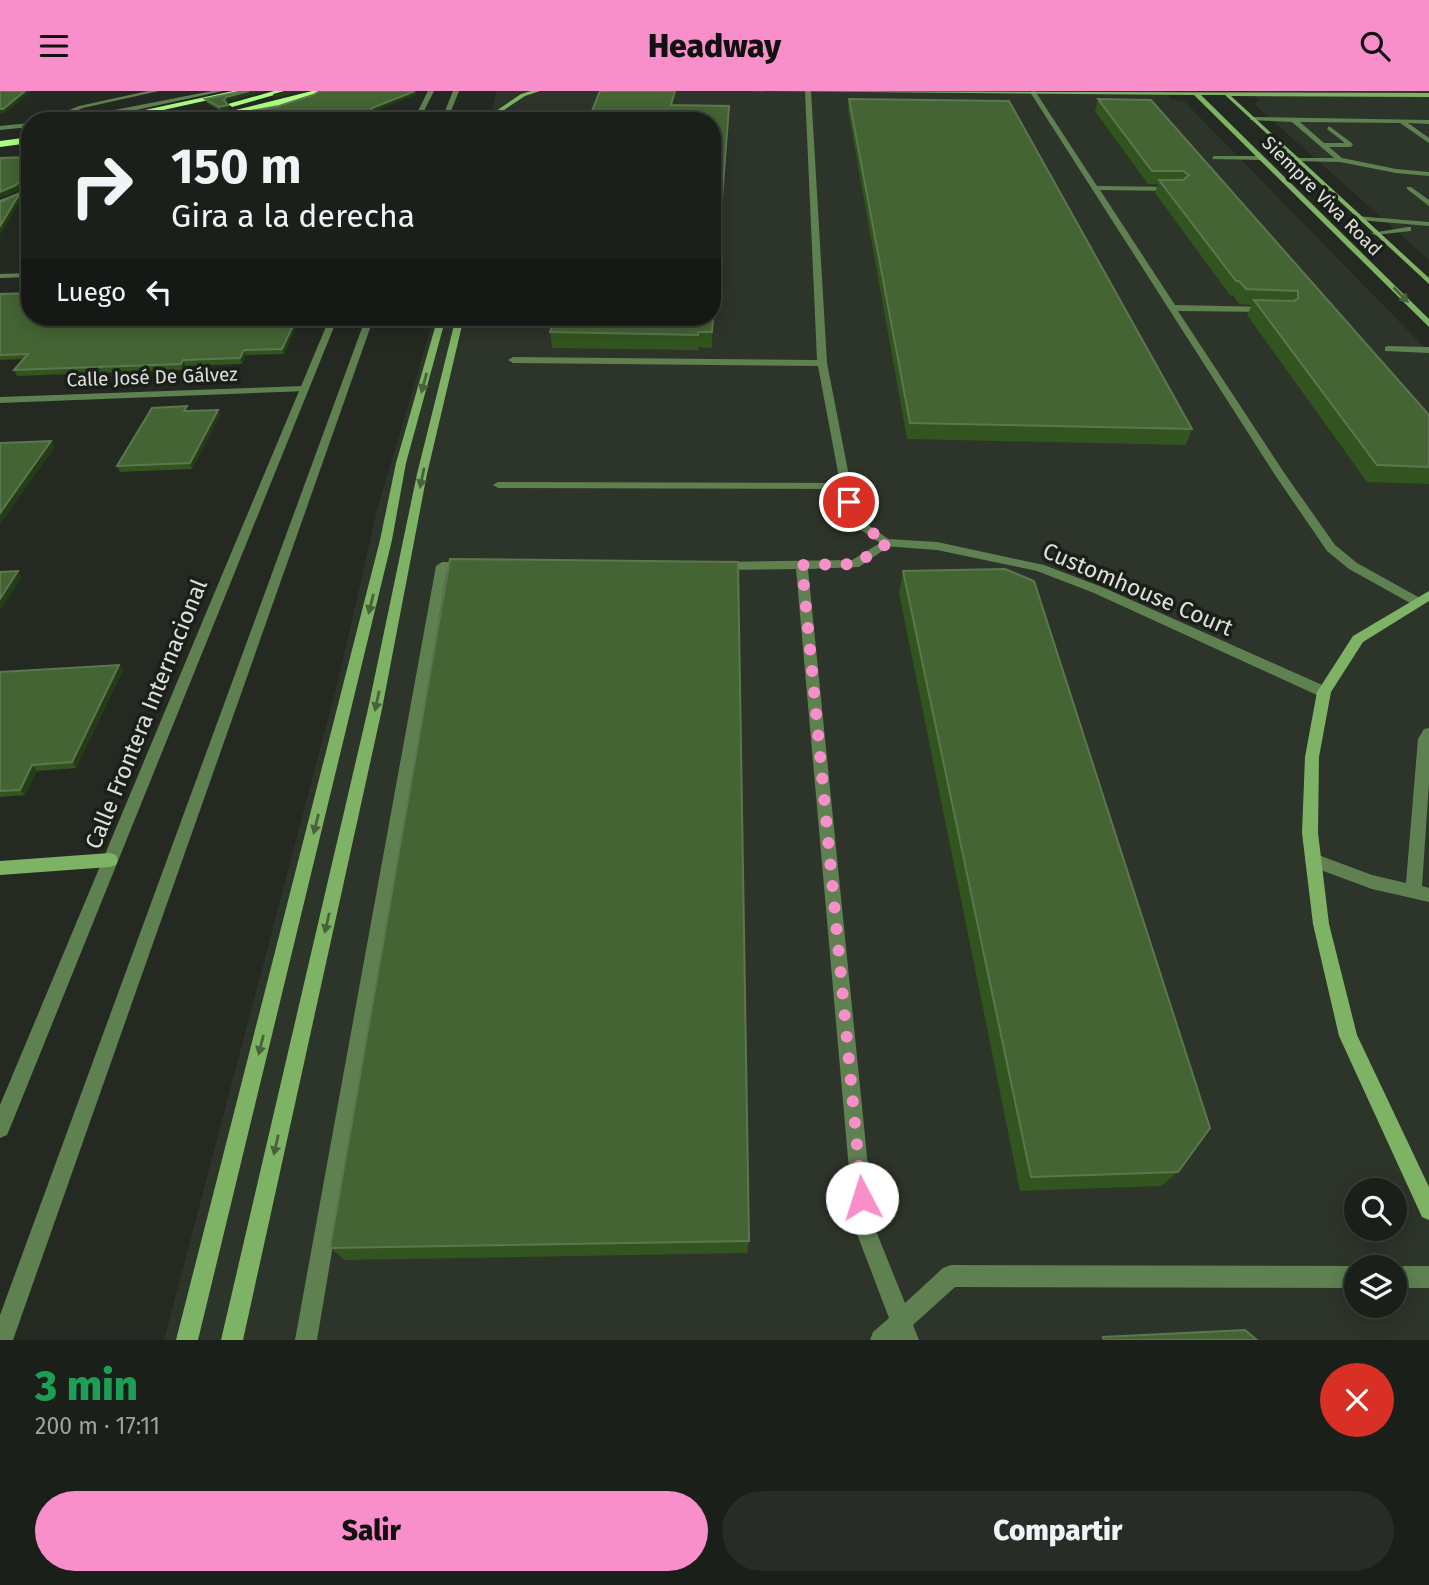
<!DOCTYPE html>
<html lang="es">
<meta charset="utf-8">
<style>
:root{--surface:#1b1f1a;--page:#282c27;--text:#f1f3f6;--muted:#a0a2a2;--line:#393d39;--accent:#f98fca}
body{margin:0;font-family:"Fira Sans",sans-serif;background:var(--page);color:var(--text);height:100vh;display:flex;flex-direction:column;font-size:26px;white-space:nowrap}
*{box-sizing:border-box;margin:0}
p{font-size:23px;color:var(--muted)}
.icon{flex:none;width:38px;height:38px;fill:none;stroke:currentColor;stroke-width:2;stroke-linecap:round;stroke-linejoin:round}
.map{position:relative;height:1249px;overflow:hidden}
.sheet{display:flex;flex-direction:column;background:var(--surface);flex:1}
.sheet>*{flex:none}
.guide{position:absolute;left:21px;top:21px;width:700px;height:214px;border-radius:28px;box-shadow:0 4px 18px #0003,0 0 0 2px var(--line);background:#1b1f1a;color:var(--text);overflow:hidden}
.fabs{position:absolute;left:1344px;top:1087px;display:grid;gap:14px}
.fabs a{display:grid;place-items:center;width:63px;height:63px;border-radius:50%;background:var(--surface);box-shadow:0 4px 18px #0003,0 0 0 2px var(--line);font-size:35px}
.pin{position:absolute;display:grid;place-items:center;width:60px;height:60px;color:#fff;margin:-30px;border:4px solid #fff;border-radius:50%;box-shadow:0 2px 7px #0007}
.me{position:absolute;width:77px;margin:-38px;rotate:355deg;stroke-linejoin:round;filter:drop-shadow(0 0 5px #0008)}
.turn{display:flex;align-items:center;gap:24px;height:147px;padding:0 35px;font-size:32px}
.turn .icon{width:91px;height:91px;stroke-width:2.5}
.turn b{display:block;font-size:49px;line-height:60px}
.then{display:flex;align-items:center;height:66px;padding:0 35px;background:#0003;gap:14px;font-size:26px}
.round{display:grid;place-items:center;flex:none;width:74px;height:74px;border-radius:37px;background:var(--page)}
.head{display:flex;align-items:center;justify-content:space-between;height:119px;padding:0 35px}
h1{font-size:42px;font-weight:800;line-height:52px;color:#1e9e55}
.button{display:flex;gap:14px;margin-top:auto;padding:14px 35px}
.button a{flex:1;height:80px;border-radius:42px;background:var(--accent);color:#111;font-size:28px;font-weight:800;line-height:80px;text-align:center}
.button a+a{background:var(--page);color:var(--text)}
header{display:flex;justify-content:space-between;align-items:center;height:91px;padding:0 35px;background:var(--accent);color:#111;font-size:32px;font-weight:800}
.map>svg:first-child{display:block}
</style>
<header><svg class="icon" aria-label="menu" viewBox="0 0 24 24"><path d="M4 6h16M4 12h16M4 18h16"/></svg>Headway<svg class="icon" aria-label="search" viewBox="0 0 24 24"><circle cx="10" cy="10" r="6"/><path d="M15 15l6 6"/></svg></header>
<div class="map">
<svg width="1429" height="1249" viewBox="0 0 1429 1249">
<rect width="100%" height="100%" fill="#242922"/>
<g fill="#2d3429" fill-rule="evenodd">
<path d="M497,0H1165L1171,8L1185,11L1429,261V1249H164L338,590L377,419L434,226H712V30H489ZM1356,1099H1395V1138H1356ZM1356,1176H1395V1214H1356Z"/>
<path d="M1249,0H1429V169L1254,13L1259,9Z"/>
</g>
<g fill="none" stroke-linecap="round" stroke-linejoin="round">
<g fill="#5f8050" fill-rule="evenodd">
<path d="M148,0H159L83,17L60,26L57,24L79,15Z"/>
<path d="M212,0H223L127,21L73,30H58Z"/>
<path d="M453,0H459L447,30H441Z"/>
<path d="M805,0H811L827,272L857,426L894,452L859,476L808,478L874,1135L905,1212L943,1177L951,1174L1356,1175L1358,1176L1356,1197L955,1196L913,1234L919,1249H870L873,1241L889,1227L854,1135L796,478L720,479L714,475L720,471L852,469L880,452L848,430L841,398L498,397L493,394L498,391L840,392L818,275L513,272L508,269L513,266L817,269Z"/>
<path d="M1035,0L1097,95L1174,96L1177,98L1174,100L1100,99L1175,214L1270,216V220L1267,221L1178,220L1285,383L1335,454L1357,472L1420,507L1422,510L1420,513H1412L1349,478L1327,460L1275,384L1030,1Z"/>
<path d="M1252,26L1429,29V33L1408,32L1429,47V52L1400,32L1300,31L1324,52H1345L1327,38L1329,35L1353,53L1351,56H1329L1342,67L1396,78L1429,81V85L1396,82L1340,71L1294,70L1296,67H1334L1292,31L1250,29Z"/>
<path d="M30,32V36L0,39V35Z"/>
<path d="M1214,65H1261L1264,67L1261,69L1212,68Z"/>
<path d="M30,92V98L22,104L0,114V109L18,102Z"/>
<path d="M1407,96H1411L1429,109V115L1407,98Z"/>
<path d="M1356,125L1429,131V135L1359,129H1356Z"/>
<path d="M1408,136H1411V140L1375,144L1371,142Z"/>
<path d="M30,182V186L0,187V183Z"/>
<path d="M366,226H374L13,1249H0V1224Z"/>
<path d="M1388,255L1429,256V262L1385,260V256Z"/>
<path d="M304,295L307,296V300L0,312V306Z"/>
<path d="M442,471H468L474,475L468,479H447L317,1249H295L436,475Z"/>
<path d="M1429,637V692L1422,795L1429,797V811L1372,798L1307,774L1305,769L1307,764L1313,762L1372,784L1406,792L1418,648L1424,638Z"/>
<path d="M1395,1175H1429V1197H1395L1393,1176Z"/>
</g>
<g fill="#5f8050" fill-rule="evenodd">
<path d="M428,0H434L419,30H413Z"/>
<path d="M330,226H338L10,1037L7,1044L0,1047V1014Z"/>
<path d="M888,448L937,451L1044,474L1102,496L1329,597L1331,601L1329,605H1319L1094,502L1037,480L937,459L884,455V449Z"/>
</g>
<g fill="#7eb365" fill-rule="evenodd">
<path d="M531,0H540L525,5L501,21L496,20L521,3Z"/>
<path d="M750,0L1429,2V6L1231,5L1429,187V193L1225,4H1201L1429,228V236L1194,4Z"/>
<path d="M438,226H446L406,372L392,449L198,1249H176L380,449L396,372Z"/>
<path d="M456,226H464L427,383L382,618L243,1249H221L368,618L417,383Z"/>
<path d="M1429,500V510L1363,551L1331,601L1319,666L1318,742L1329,833L1357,944L1429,1096V1129L1422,1126L1339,945L1313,833L1302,742L1305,666L1317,601L1353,545Z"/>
<path d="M110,762L116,764L118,769L116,774L110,776L0,784V770Z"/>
</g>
<g fill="#aafe81" fill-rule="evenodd">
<path d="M233,0H250L113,30H94Z"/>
<path d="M274,0H288L232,16L228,13Z"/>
<path d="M312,0H325C301,15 221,30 191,30Z"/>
<path d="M30,46V52L0,56V50Z"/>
</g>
</g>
<g fill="#32541e">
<path d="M249,0H264L227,10V12L230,18L221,20L207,12L205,8Z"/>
<path d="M600,0H678L674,14L729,15L712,257L698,256V259L552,257L550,241L712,226Z"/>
<path d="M849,8L1192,338L1186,354L907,348L848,19Z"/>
<path d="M1098,8L1151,9L1429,324V393L1367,391L1247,224L1252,214L1239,213L1233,204H1230L1155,102L1158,93H1148L1095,20Z"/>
<path d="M30,54V90L17,100L0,106V67L28,66L29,62H23L21,57Z"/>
<path d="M0,203L230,228L298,231L284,263L246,264L242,273L186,275L183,279L17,285L14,279L23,268L0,269Z"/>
<path d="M218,319L220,324L192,378L120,381L117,375L189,320Z"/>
<path d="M903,480L1178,1081L1161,1095L1020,1100L899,502Z"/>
<path d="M123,579L76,677L37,680L25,704L0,706V581Z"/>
<path d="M749,1150L747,1162L345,1169L330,1157Z"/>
</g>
<g fill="#253d17">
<path d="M25,0H31L5,22L0,23V18Z"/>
<path d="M249,0H264L227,10L225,13L224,9L226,6Z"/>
<path d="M284,0H301L274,7L273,3Z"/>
<path d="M416,0V4L373,21L368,30H365L372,17Z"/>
<path d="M675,0H678L672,26L671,14Z"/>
<path d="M228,14L230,18L221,20L219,16Z"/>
<path d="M729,15V27L712,257V241Z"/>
<path d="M30,84V90L17,100L0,106V101Z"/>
<path d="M20,102L22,107L0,144V135Z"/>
<path d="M297,226L298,231L284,263L282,258Z"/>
<path d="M244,259L246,264L242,273L240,267Z"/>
<path d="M183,269L186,275L183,279L181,273Z"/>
<path d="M218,319L220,324L192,378L190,372Z"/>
<path d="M51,350L55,356L0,433V422Z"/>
<path d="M18,480L22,486L0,520V508Z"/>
<path d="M119,574L123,579L76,677L72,671Z"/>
<path d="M32,674L37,680L25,704L20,699Z"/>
</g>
<g fill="#446433" stroke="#5c774d" stroke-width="2">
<path d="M0,0H25L3,18H0Z"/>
<path d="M243,0H249L226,6L224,9L228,14L219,16L205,8Z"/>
<path d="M320,0H415L372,17L365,30H195L279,15L313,4Z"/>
<path d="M600,0H675L671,14L729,15L712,241H698V244L550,241L555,226H712V30H588Z"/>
<path d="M849,8L1009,10L1192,338L910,332Z"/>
<path d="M1098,8L1151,9L1429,324V376L1377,374L1254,209L1294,210L1298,208V200L1246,198L1239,190H1236L1159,89H1183L1189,84L1183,80H1152Z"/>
<path d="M30,54V84L14,95L0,101V67L28,66L30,58L21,57Z"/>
<path d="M20,102L0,135V111Z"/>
<path d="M30,202V226H227L225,228L297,226L282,258L244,259L240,267L183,269L181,273L14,279L28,263L0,264V203Z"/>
<path d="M187,315L184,320L218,319L190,372L117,375L152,317Z"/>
<path d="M51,350L0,422V352Z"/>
<path d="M450,468L738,471L749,1150L330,1157Z"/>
<path d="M1005,478L1034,490L1210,1037L1178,1081L1031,1086L903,480Z"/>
<path d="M18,480L0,508V481Z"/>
<path d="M119,574L72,671L32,674L20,699L0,700V581Z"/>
<path d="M1245,1239L1257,1249H1104L1103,1246Z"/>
</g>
<defs><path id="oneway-solid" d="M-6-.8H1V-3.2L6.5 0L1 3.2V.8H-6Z" transform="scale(1.75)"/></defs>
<g fill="#48623b">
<use href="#oneway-solid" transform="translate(1401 204) rotate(45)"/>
<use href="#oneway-solid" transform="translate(424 292) rotate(105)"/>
<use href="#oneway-solid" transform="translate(422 387) rotate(102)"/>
<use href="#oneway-solid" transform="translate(371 513) rotate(104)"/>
<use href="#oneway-solid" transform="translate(377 610) rotate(102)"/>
<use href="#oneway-solid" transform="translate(316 733) rotate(104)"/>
<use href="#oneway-solid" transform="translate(327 832) rotate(103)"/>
<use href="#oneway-solid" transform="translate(261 954) rotate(104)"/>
<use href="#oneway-solid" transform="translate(276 1054) rotate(103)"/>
</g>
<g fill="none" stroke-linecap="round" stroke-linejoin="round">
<path stroke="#f98fca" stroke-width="12" stroke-dasharray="0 21.6" d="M849,411L852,428L888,452L855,473L802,474L862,1107"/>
</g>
<g text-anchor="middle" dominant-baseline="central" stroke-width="7" stroke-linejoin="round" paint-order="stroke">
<g font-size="19" fill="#dde0db" stroke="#1b1f19">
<text transform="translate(1322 105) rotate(45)">Siempre Viva Road</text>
<text transform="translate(152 286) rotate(-2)">Calle José De Gálvez</text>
</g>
<g font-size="23" fill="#dde0db" stroke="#1b1f19">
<text transform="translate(1138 498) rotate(23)">Customhouse Court</text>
<text transform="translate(146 623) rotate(-68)">Calle Frontera Internacional</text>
</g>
</g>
</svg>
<div class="fabs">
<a><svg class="icon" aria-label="search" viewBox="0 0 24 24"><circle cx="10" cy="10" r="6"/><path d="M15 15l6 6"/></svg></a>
<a><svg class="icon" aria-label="layers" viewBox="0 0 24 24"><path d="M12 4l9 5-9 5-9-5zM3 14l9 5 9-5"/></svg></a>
</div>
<div class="pin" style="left:849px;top:411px;background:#d93025"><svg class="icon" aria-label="arrive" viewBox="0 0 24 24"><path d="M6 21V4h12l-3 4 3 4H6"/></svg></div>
<svg class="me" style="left:862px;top:1107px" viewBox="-20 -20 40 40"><circle r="19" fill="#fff"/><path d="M0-13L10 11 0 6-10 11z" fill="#f98fca"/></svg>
<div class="guide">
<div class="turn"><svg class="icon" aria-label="right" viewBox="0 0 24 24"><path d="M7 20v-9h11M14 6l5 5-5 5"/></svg><div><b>150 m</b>Gira a la derecha</div></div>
<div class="then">Luego<svg class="icon" aria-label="left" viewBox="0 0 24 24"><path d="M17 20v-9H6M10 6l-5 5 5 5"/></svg></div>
</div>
</div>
<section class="sheet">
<div class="head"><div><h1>3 min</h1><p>200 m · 17:11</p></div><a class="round" style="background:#d93025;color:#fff"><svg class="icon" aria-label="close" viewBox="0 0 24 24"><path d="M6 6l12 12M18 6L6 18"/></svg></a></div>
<div class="button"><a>Salir</a><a>Compartir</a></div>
</section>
